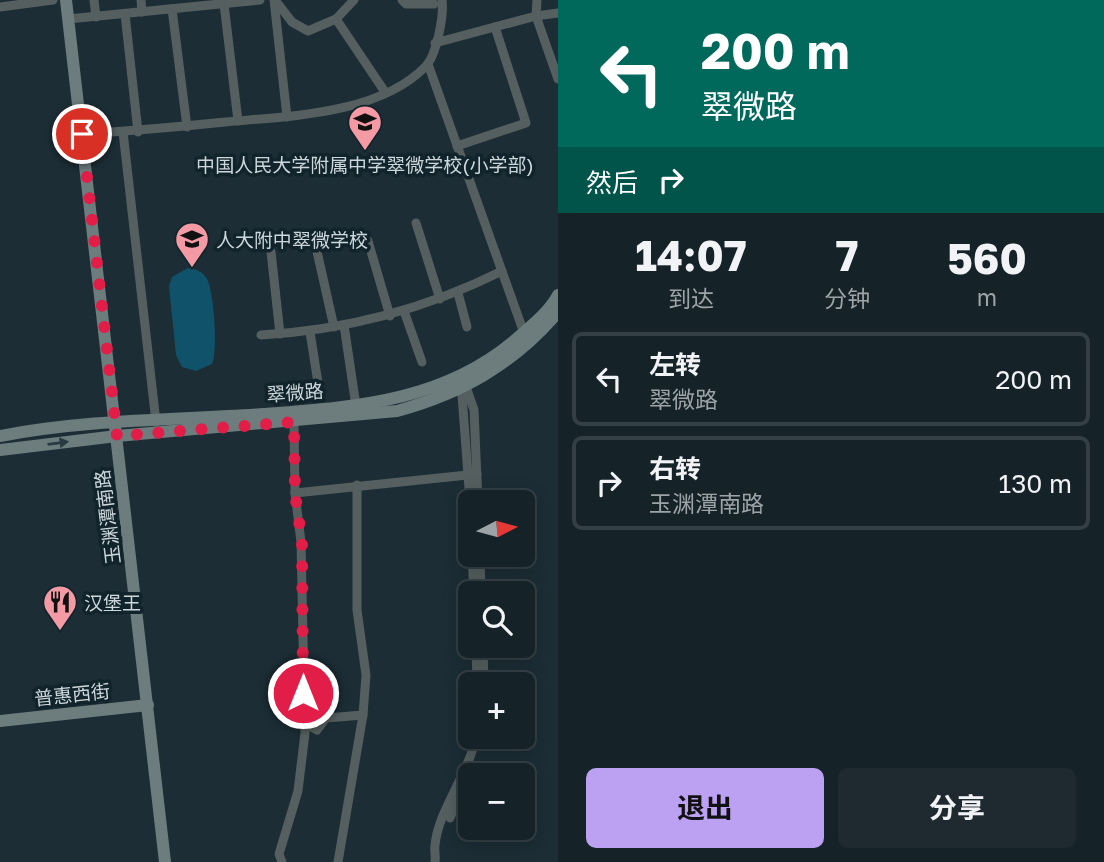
<!DOCTYPE html>
<html lang="zh">
<meta charset="utf-8">
<style>
:root{--surface:#152228;--page:#1e2a30;--text:#f1f3f6;--muted:#9da4a8;--line:#343f45;--accent:#bca0f2}
body{margin:0;font-family:"Golos Text","Noto Sans SC",sans-serif;background:var(--page);color:var(--text);height:100vh;display:flex;flex-direction:column;font-size:26px;white-space:nowrap}
*{box-sizing:border-box;margin:0}
p{font-size:23px;color:var(--muted)}
.icon{flex:none;width:38px;height:38px;fill:none;stroke:currentColor;stroke-width:2;stroke-linecap:round;stroke-linejoin:round}
.map{position:relative;flex:1;overflow:hidden}
.panel{display:flex;flex-direction:column;background:var(--surface);width:546px}
.panel>*{flex:none}
.guide{background:#00695c;color:#fff;overflow:hidden}
.needle{width:46px;rotate:84deg}
.tools{position:absolute;left:458px;top:490px;display:grid;gap:14px}
.tools a{display:grid;place-items:center;width:77px;height:77px;border-radius:10px;background:var(--surface);box-shadow:0 4px 18px #0003,0 0 0 2px var(--line);font-size:35px}
.pin{position:absolute;display:grid;place-items:center;width:60px;height:60px;color:#fff;margin:-30px;border:4px solid #fff;border-radius:50%;box-shadow:0 2px 7px #0007}
.me{position:absolute;width:77px;margin:-38px;rotate:0deg;stroke-linejoin:round;filter:drop-shadow(0 0 5px #0008)}
.turn{display:flex;align-items:center;gap:24px;height:147px;padding:0 28px;font-size:32px}
.turn .icon{width:91px;height:91px;stroke-width:2.5}
.turn b{display:block;font-size:49px;line-height:60px}
.then{display:flex;align-items:center;height:66px;padding:0 28px;background:#0003;gap:14px;font-size:26px}
.eta{display:flex;justify-content:space-evenly;align-items:center;height:119px;text-align:center}
.eta b{font-size:42px;font-weight:700;line-height:49px}
.primary-button{display:flex;gap:14px;margin-top:auto;padding:14px 28px}
.primary-button a{flex:1;height:80px;border-radius:10px;background:var(--accent);color:#111;font-size:28px;font-weight:700;line-height:80px;text-align:center}
.primary-button a+a{background:var(--page);color:var(--text)}
ul{padding:0;list-style:none}
li{display:flex;align-items:center;gap:21px;height:94px;margin:0 14px 10px;padding:0 14px;border:4px solid var(--line);border-radius:10px}
li div{flex:1}
li b{display:block;font-size:26px}
li em{font-style:normal}
main{display:flex;flex:1;min-height:0}
.map>svg:first-child{display:block}
</style>
<main>
<div class="map">
<svg width="558" height="862" viewBox="0 0 558 862">
<rect width="100%" height="100%" fill="#1c2d35"/>
<path fill="#0f526a" d="M188,268C196,269 202,271 207,279C214,292 218,351 212,364L196,371L182,367L176,355L169,286L172,277Z"/>
<g fill="none" stroke-linecap="round" stroke-linejoin="round">
<g stroke="#555f5f" stroke-width="9">
<path d="M94,0L96,17"/>
<path d="M141,0L142,12"/>
<path d="M274,0L287,117"/>
<path d="M275,0L292,22L308,31L336,19L354,0"/>
<path d="M402,0L406,4H434"/>
<path d="M537,0L536,16L558,79"/>
<path d="M224,4L238,121"/>
<path d="M0,7L53,0"/>
<path d="M172,9L187,127"/>
<path d="M125,14L138,132"/>
<path d="M68,19L260,0"/>
<path d="M336,19L385,92"/>
<path d="M435,43L536,16L558,13"/>
<path d="M428,64L524,333"/>
<path d="M123,132L156,422"/>
<path d="M82,134C130,131 177,127 225,122C287,116 379,115 426,66C437,54 444,15 442,0"/>
<path d="M457,146L526,123L495,27"/>
<path d="M416,223L440,299"/>
<path d="M368,241L390,316"/>
<path d="M316,247L334,327"/>
<path d="M271,252L280,334"/>
<path d="M458,293L467,327"/>
<path d="M404,311L422,362"/>
<path d="M344,325L356,406"/>
<path d="M310,332L318,383"/>
<path d="M261,335C346,330 426,309 502,271"/>
<path d="M464,381L474,410L478,502"/>
<path d="M461,382L471,515"/>
<path d="M295,493L477,474"/>
<path d="M472,555L474,593"/>
<path d="M480,555L481,593"/>
<path d="M476,646L477,684"/>
<path d="M483,646L484,684"/>
<path d="M304,723L317,730L326,718L363,715"/>
<path d="M450,818L467,780"/>
<path d="M282,862L279,854L298,791L305,733L301,542L295,493L294,422"/>
<path d="M338,862L363,715L366,675L357,610V485"/>
<path d="M435,862C436,856 434,851 435,845C438,811 469,773 476,737"/>
</g>
<g stroke="#6d7c7d" stroke-width="12">
<path d="M66,0L165,862"/>
<path d="M0,436C87,419 176,420 264,414C358,407 449,401 522,334C535,323 550,310 558,295"/>
<path d="M0,450L117,436L397,411C462,393 514,364 558,312"/>
<path d="M0,721L148,705"/>
</g>
</g>
<defs><path id="oneway-solid" d="M-6-.8H1V-3.2L6.5 0L1 3.2V.8H-6Z" transform="scale(1.75)"/></defs>
<use fill="#293a40" href="#oneway-solid" transform="translate(58 443) rotate(-7)"/>
<g fill="none" stroke-linecap="round" stroke-linejoin="round">
<path stroke="#e11d48" stroke-width="12" stroke-dasharray="0 21.6" d="M82,134L117,436L294,422L295,493L302,542L303,693"/>
</g>
<defs>
<g id="school-pin" transform="scale(1.75)"><path d="M0 17L-7.5 6A9.5 9.5 0 1 1 7.5 6Z" fill="#f49aa4" stroke="#12242b"/><path d="M0-5L7-2L0 1L-7-2ZM-4 1L0 2.5L4 1V4Q0 6-4 4Z" fill="#111"/></g>
<g id="restaurant-pin" transform="scale(1.75)"><path d="M0 17L-7.5 6A9.5 9.5 0 1 1 7.5 6Z" fill="#f49aa4" stroke="#12242b"/><path d="M-5-6h1v4h1v-4h1v4h1v-4h1v5L-1.5 .5V6h-2V.5L-5-1ZM5-6V6H3V1.5H1.5Q1.5-4 5-6Z" fill="#111"/></g>
</defs>
<g fill-rule="evenodd">
<use href="#school-pin" x="365" y="122"/>
<use href="#school-pin" x="192" y="239"/>
<use href="#restaurant-pin" x="60" y="602"/>
</g>
<g text-anchor="middle" dominant-baseline="central" stroke-width="7" stroke-linejoin="round" paint-order="stroke">
<g font-size="19" fill="#ccd7dc" stroke="#12242b" text-anchor="start">
<text x="365" y="164" text-anchor="middle">中国人民大学附属中学翠微学校(小学部)</text>
<text x="216" y="239">人大附中翠微学校</text>
<text x="84" y="602">汉堡王</text>
</g>
<g font-size="19" fill="#ccd7dc" stroke="#12242b">
<text transform="translate(295 392) rotate(-4)">翠微路</text>
<text transform="translate(107 517) rotate(-97)">玉渊潭南路</text>
<text transform="translate(72 694) rotate(-6)">普惠西街</text>
</g>
</g>
</svg>
<div class="tools">
<a><svg class="needle" viewBox="-14 -14 28 28"><path d="M0-13l5 13h-10z" fill="#e53935"/><path d="M0 13l5-13h-10z" fill="#9da4a8"/></svg></a>
<a><svg class="icon" aria-label="search" viewBox="0 0 24 24"><circle cx="10" cy="10" r="6"/><path d="M15 15l6 6"/></svg></a>
<a>+</a>
<a>−</a>
</div>
<div class="pin" style="left:82px;top:134px;background:#d93025"><svg class="icon" aria-label="arrive" viewBox="0 0 24 24"><path d="M6 21V4h12l-3 4 3 4H6"/></svg></div>
<svg class="me" style="left:303px;top:693px" viewBox="-20 -20 40 40"><circle r="17" fill="#e11d48" stroke="#fff" stroke-width="3"/><path d="M0-11L8 9 0 5-8 9z" fill="#fff"/></svg>
</div>
<section class="panel">
<div class="guide">
<div class="turn"><svg class="icon" aria-label="left" viewBox="0 0 24 24"><path d="M17 20v-9H6M10 6l-5 5 5 5"/></svg><div><b>200 m</b>翠微路</div></div>
<div class="then">然后<svg class="icon" aria-label="right" viewBox="0 0 24 24"><path d="M7 20v-9h11M14 6l5 5-5 5"/></svg></div>
</div>
<div class="eta">
<div><b>14:07</b><p>到达</p></div>
<div><b>7</b><p>分钟</p></div>
<div><b>560</b><p>m</p></div>
</div>
<ul>
<li><svg class="icon" aria-label="left" viewBox="0 0 24 24"><path d="M17 20v-9H6M10 6l-5 5 5 5"/></svg><div><b>左转</b><p>翠微路</p></div><em>200 m</em></li>
<li><svg class="icon" aria-label="right" viewBox="0 0 24 24"><path d="M7 20v-9h11M14 6l5 5-5 5"/></svg><div><b>右转</b><p>玉渊潭南路</p></div><em>130 m</em></li>
</ul>
<div class="primary-button"><a>退出</a><a>分享</a></div>
</section>
</main>
